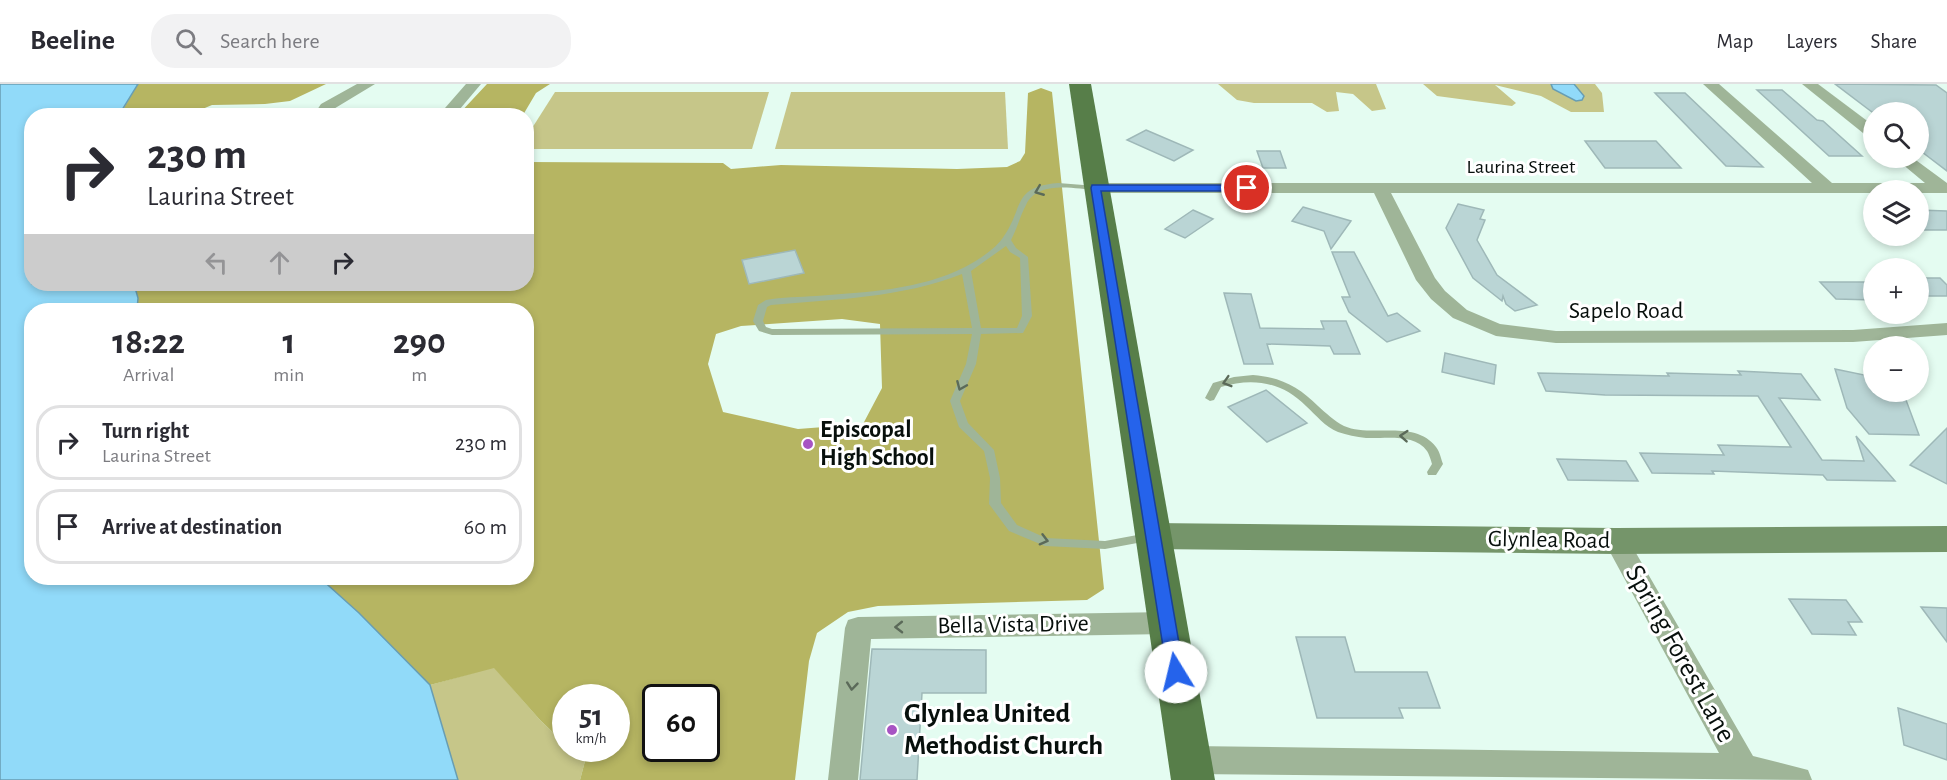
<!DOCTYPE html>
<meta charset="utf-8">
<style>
:root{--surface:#fff;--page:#f2f2f3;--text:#2b2b33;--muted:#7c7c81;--line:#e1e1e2}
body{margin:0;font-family:"Alegreya Sans",sans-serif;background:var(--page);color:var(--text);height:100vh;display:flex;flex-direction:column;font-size:22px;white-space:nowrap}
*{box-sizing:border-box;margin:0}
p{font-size:20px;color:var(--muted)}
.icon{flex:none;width:33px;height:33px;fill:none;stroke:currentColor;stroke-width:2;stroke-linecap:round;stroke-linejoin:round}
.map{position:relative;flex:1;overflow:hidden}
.sheet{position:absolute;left:24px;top:219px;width:510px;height:282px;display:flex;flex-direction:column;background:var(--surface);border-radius:24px;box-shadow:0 3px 9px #0003}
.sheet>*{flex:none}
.guide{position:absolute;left:24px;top:24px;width:510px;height:183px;border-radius:24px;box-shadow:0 3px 9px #0003;background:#fff;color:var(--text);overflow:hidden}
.tools{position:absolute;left:1863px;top:18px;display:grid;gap:12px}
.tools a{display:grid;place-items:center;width:66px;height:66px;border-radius:50%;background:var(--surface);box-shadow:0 3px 9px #0003;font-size:30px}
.speed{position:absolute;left:552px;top:600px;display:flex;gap:12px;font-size:30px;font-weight:700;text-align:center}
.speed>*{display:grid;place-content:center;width:78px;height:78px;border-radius:50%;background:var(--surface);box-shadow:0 3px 9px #0003;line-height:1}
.speed small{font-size:15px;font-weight:400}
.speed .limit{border:3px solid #111;border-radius:9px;background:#fff;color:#111}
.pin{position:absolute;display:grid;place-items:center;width:51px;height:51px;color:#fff;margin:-26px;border:3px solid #fff;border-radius:50%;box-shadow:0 2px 6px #0007}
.me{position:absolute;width:66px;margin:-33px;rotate:351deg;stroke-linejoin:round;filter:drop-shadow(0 0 4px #0008)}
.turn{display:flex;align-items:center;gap:21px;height:126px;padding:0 24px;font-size:27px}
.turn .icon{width:78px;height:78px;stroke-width:2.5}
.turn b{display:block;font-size:42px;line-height:51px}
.lanes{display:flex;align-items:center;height:57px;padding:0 24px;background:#0003;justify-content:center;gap:30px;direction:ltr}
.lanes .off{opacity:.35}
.eta{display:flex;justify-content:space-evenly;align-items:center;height:102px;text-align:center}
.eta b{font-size:36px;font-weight:700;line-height:42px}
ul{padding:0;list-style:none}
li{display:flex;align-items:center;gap:18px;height:75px;margin:0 12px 9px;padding:0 12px;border:3px solid var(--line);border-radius:24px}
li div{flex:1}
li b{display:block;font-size:22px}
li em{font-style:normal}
header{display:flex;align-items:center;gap:36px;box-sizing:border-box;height:84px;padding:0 30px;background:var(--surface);border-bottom:2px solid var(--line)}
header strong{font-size:28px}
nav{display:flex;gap:33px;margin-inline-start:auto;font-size:21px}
.search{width:420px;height:54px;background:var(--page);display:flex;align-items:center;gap:15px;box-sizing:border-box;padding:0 21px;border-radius:24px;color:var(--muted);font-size:22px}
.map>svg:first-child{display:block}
</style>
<header>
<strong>Beeline</strong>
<div class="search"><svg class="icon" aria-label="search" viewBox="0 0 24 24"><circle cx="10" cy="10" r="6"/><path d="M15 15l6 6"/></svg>Search here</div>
<nav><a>Map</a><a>Layers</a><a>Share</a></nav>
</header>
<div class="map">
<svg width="1947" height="696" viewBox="0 0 1947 696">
<rect width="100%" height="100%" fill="#e4fcf1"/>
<g fill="#c6c689">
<path d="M1218,0H1376L1386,25L1372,27L1353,10L1336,8L1339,27L1327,28L1312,19H1254L1237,16Z"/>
<path d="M1423,0H1551L1554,5L1576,17L1584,12L1574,0H1595L1602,9L1604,28H1571L1541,12L1495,1L1516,19L1512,22L1437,12Z"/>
<path d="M555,8H769L752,65H527V52Z"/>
<path d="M791,8H1005L1008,65H775Z"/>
<path d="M494,583L540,636L565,660L566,664L571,665L585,677L580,696H458L430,601Z"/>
</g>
<g fill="#b6b562" fill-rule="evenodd">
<path d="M138,0H326L290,17L265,20L212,21L188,31L119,32Z"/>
<path d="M487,0H550L536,9L523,31H458Z"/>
<path d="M1041,4L1052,8L1104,505L1087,516L878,522L848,528L817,549L809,577L795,696H580L585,677L571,665L616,664V614H566L565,660L540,636L494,584L430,601L359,529L320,494H526V226H137L138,214L134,200H526L527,78L723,79L731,85L781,81L957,85L1007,83L1020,77L1025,69L1028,9ZM842,235L880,240L882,304L863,340L798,345L723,328L708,280L716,250L741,242ZM656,614H706V664H656Z"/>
</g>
<g fill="#91daf9" stroke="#689db2" stroke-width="1.5">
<path d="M0,0H138L119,31L32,32V200H134L138,214L137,226H32V494H320L359,529L430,601L458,696H0Z"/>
<path d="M1551,0H1574L1584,12L1582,16L1576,17L1553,5Z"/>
</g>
<g fill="#bad5d5" stroke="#9eb8b8" stroke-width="1.5">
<path d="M1835,0L1936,1L1947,9V87L1918,65V28H1872Z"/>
<path d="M1757,6H1782L1817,36L1823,37L1862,72H1829Z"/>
<path d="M1655,9H1685L1763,83L1726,82Z"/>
<path d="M1146,46L1193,66L1174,77L1127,56Z"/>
<path d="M1585,57H1656L1681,84H1605Z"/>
<path d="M1257,67H1280L1286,84H1263Z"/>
<path d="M1458,120L1484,126L1480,135L1485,136L1477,156L1497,191L1537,221L1515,227L1506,220L1503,212L1502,217L1473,194L1446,144Z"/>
<path d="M1303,123L1351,137L1331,165L1324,147L1292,137Z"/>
<path d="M1193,126L1213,135L1185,154L1165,145Z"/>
<path d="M1918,126L1947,127V146H1918Z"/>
<path d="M795,166L804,189L749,200L742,176Z"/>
<path d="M1332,168H1354L1388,232L1397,229L1420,247L1387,258L1349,228L1342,213H1350Z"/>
<path d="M1918,194H1940L1947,201V212H1918Z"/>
<path d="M1820,198H1866L1874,206V216L1836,215Z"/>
<path d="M1224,209L1251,210L1260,244L1324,245L1321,237H1346L1360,270H1334L1330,262L1267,260L1273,280H1244Z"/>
<path d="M1445,269L1496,281L1494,300L1442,288Z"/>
<path d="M1835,285L1874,293V308H1903L1919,351L1869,350L1847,324Z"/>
<path d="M1738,287L1801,290L1820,316L1779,314L1822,376L1864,377L1856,352L1895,397L1827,396L1823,391L1712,387L1714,390L1652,389L1640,369L1724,371L1718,361L1791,363L1758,312L1605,311L1546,307L1538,289L1669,292L1667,289L1741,291Z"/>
<path d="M1266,306L1307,339L1267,358L1228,323Z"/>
<path d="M1947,344V400L1910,381Z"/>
<path d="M1557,375L1626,377L1638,397L1568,396Z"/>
<path d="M1789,515L1846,516L1862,538H1848L1856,551L1812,550Z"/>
<path d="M1921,523L1947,524V558Z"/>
<path d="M1296,553H1345L1355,588H1427L1440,624H1399L1403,634H1317Z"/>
<path d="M872,565L986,566V609H922L917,696H860Z"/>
<path d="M1898,624L1947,640V676L1904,661Z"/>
</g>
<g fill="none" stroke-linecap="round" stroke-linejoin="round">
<g fill="#9fb598" fill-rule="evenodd">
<path d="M1058,99L1096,102L1100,104L1096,106C1074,105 1038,96 1026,121C1020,132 1017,145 1011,156L1016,164L1028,173L1032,232L1023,249L981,250L976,280L960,317L968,339L994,366L1000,394L1001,419L1017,441L1046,454L1105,457L1148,449L1152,450L1154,453L1152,456L1148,457L1105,465L1045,462L1009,447L989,420L990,394L984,367L959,343L950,317L966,280L972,250L772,251L759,247L753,237L758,221L766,216C782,213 800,213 816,212C866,208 920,206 965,183C978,176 996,165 1004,152C1024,123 1012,103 1058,99ZM1006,162L1010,168L1020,174L1022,232L1017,244H981L971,187ZM962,190L972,244L772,245L766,243L763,237L767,223L771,221C836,215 901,214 962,190Z"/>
<path d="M1253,291C1280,293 1299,303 1318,322C1326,329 1334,337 1344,342C1371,354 1415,335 1436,363C1440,368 1441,375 1443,380L1436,391H1428L1427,388L1432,380C1431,376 1429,370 1427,367C1414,349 1385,355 1366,354C1356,353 1347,351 1338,348C1325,343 1316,331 1306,322C1282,298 1253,293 1221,303L1214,316L1210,317L1205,314L1213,299L1234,293Z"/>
</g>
<g fill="#9fb598" fill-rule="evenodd">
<path d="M357,0H375L332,26L328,32H313L321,20Z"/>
<path d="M466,0H481L454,32H438Z"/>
<path d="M1703,0H1719L1832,99H1925L1895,74H1913L1947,99V109H1918V106H1874V109H1391L1435,194L1445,207L1467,226L1500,240L1556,247L1853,246L1947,239V251L1853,258L1556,259L1496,252L1453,234L1431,215L1416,196L1374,109H1096L1090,108L1087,104L1090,100L1096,99H1812Z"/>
<path d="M1802,0H1818L1874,42V55L1868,53Z"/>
<path d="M1616,448L1625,450L1753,672L1808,686L1812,696L1190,690L1179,686L1175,676L1179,666L1190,662L1719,669L1604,457L1607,450Z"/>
<path d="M1168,528L1177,531L1181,539L1177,547L1168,550L871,555L858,696H828L845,544L848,536L858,533Z"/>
</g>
<path fill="#75956a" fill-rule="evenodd" d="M1152,439L1616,444L1947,442V468L1616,470L1152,465L1140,461L1135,452L1140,443Z"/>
<path fill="#577e49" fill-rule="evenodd" d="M1069,0H1091L1215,696H1171Z"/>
</g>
<defs><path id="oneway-chevron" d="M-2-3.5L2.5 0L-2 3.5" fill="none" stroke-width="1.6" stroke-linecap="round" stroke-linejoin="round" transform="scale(1.5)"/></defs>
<g stroke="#5b6a59">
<use href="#oneway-chevron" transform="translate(1039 107) rotate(158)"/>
<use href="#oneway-chevron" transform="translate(1227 298) rotate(163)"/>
<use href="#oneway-chevron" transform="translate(961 302) rotate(113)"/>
<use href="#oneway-chevron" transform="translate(1404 352) rotate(-176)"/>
<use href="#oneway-chevron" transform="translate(1044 456) rotate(15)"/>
<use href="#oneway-chevron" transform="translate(899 543) rotate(179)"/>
<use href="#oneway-chevron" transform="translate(852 602) rotate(96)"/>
</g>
<path fill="#2563eb" stroke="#184099" stroke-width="1.5" d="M1092,101H1247L1252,104L1247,107H1101L1184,588L1182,593L1176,595L1170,593L1167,588L1091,104Z"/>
<g fill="#a754c3" stroke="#fff" stroke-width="2">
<circle cx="808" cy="360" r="6"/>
<circle cx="892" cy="646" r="6"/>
</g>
<g text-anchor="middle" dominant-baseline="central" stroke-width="6" stroke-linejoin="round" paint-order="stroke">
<g font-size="20" fill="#070f0c" stroke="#fff">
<text x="1521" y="83">Laurina Street</text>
</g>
<g font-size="24" fill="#070f0c" stroke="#fff">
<text x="1626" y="227">Sapelo Road</text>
<text transform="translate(1549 456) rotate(1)">Glynlea Road</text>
<text transform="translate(1013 541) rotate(-1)">Bella Vista Drive</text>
</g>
<g font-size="24" font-weight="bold" fill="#070f0c" stroke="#fff" text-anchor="start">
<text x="820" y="346">Episcopal<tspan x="820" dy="28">High School</tspan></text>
</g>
<g font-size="28" fill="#070f0c" stroke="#fff">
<text transform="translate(1680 570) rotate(61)">Spring Forest Lane</text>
</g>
<g font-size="28" font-weight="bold" fill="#070f0c" stroke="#fff" text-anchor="start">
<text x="904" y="630">Glynlea United<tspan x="904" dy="32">Methodist Church</tspan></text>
</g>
</g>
</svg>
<div class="tools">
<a><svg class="icon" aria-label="search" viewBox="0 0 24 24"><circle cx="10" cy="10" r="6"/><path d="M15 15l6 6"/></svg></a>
<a><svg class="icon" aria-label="layers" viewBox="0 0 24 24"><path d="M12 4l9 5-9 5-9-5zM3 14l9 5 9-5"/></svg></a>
<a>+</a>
<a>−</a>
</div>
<div class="speed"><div>51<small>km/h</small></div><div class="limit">60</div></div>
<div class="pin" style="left:1247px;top:104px;background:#d93025"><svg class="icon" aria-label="arrive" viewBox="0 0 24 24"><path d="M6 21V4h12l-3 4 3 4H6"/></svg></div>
<svg class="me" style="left:1176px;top:588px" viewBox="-20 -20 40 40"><circle r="19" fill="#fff"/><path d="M0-13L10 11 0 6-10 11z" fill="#2563eb"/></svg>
<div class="guide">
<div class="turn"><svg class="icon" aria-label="right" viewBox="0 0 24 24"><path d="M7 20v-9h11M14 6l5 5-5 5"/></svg><div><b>230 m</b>Laurina Street</div></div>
<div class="lanes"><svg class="icon off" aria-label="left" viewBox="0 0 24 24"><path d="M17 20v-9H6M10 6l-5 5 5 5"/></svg><svg class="icon off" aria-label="ahead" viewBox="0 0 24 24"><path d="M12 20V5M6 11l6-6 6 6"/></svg><svg class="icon" aria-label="right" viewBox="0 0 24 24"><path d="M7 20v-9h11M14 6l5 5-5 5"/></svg></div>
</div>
<section class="sheet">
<div class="eta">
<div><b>18:22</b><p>Arrival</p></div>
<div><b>1</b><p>min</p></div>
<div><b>290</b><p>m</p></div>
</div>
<ul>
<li><svg class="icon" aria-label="right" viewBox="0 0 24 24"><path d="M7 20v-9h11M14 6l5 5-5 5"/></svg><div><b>Turn right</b><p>Laurina Street</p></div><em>230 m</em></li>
<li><svg class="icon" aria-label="arrive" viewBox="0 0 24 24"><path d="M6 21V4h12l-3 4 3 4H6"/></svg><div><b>Arrive at destination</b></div><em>60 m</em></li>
</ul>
</section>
</div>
